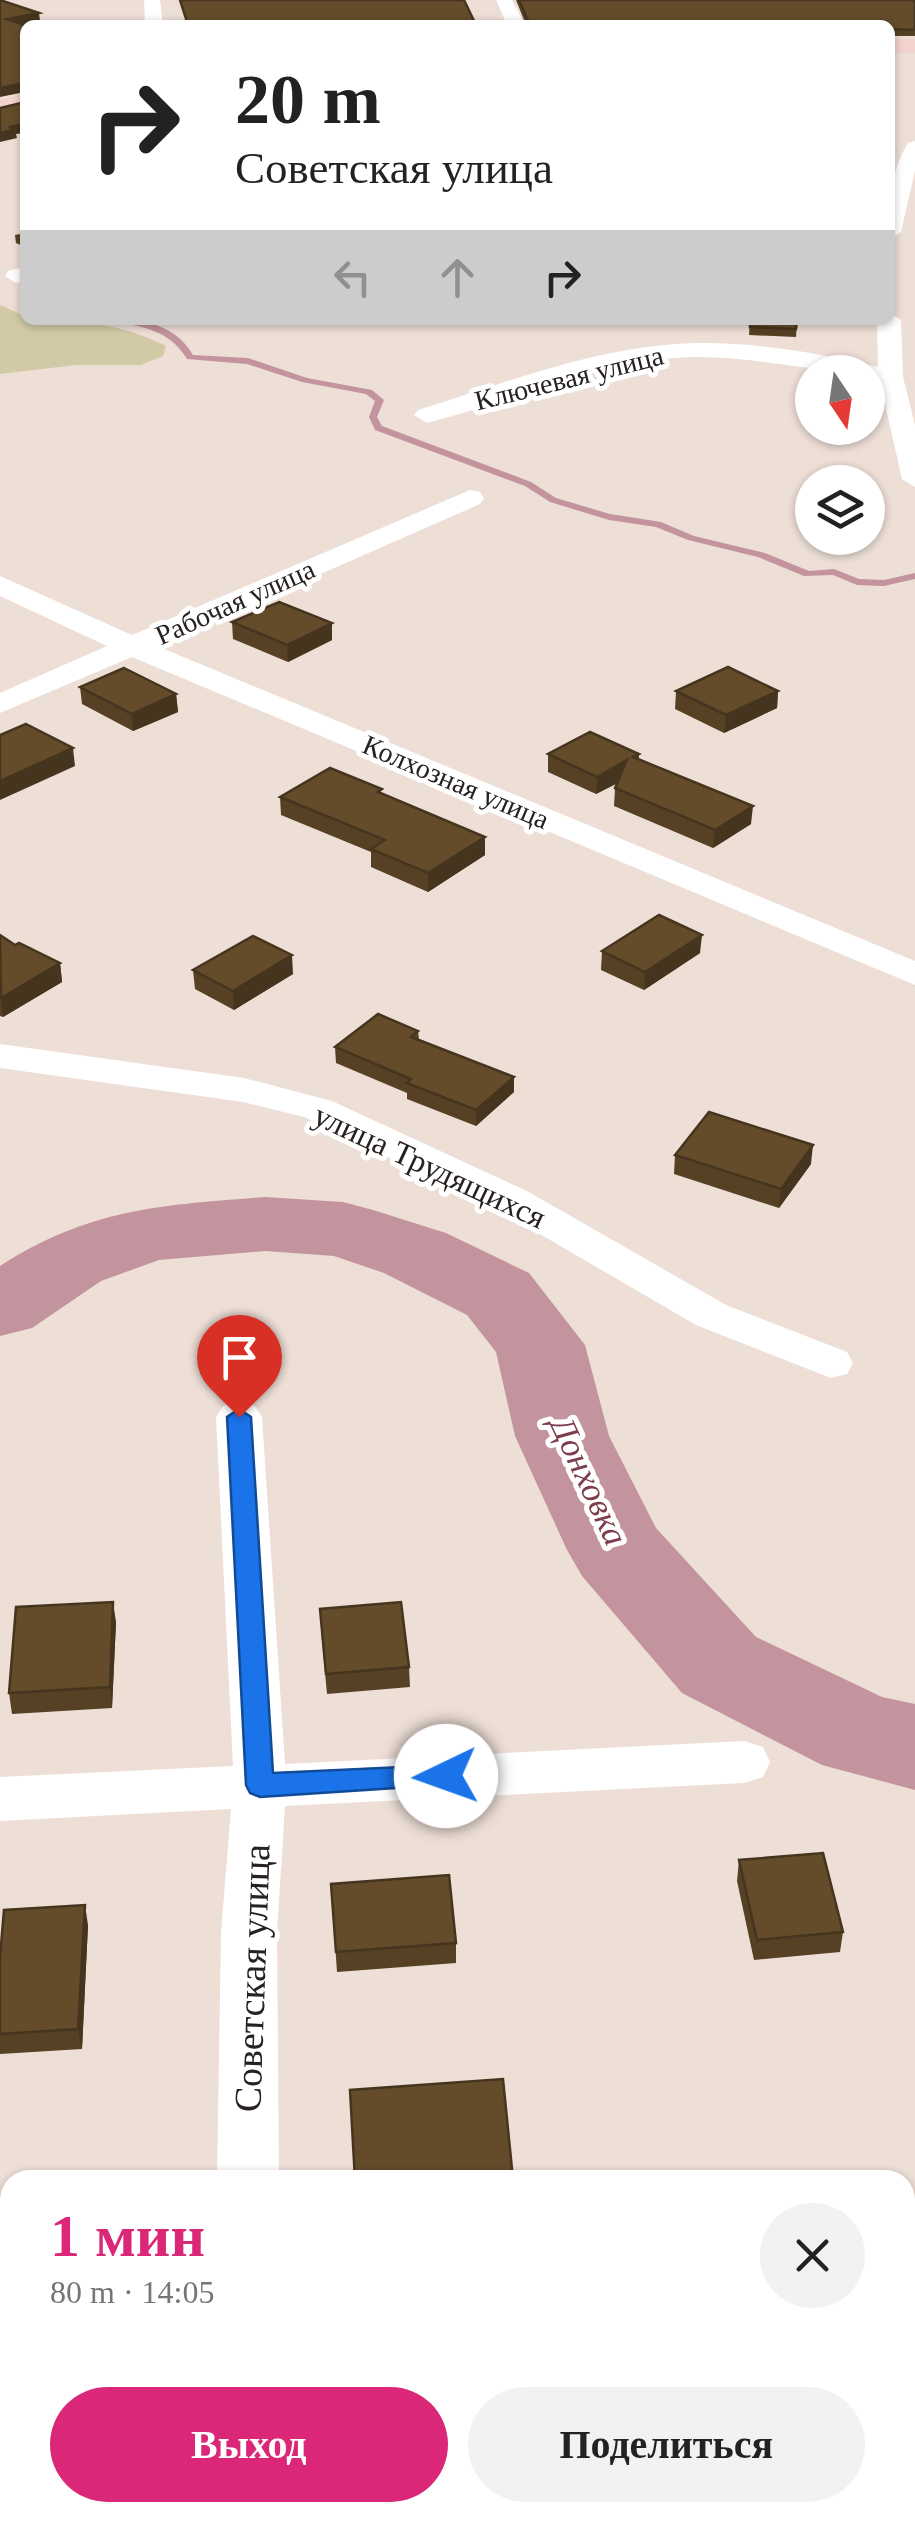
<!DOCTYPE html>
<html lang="ru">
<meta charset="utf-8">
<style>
:root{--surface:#fff;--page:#f2f2f2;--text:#222;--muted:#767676;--accent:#db2777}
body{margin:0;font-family:"Times New Roman",serif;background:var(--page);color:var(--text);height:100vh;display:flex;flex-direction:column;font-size:38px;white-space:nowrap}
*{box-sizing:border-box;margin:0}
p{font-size:32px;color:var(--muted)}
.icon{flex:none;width:55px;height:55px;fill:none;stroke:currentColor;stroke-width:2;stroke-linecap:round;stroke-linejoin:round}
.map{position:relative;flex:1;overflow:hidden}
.sheet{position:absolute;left:0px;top:2170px;width:915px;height:352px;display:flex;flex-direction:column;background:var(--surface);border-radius:30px 30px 0 0;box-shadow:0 2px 8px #0004}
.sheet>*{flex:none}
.top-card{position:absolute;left:20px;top:20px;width:875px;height:305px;border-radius:15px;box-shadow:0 2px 8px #0004;background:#fff;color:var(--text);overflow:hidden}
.needle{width:65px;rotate:167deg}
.tools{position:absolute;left:795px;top:355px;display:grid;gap:20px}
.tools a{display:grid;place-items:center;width:90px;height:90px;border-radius:50%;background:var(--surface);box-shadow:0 2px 8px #0004;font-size:50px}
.pin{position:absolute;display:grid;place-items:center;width:85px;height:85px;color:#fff;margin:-102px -42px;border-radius:50% 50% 50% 0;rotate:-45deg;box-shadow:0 0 10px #0007}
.pin .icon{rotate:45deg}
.me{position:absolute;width:110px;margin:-55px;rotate:267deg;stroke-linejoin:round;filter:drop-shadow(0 0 8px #0008)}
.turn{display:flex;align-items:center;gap:35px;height:210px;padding:0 50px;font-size:45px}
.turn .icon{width:130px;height:130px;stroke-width:2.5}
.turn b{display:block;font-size:70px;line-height:85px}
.lanes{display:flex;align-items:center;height:95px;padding:0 50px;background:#0003;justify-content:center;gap:50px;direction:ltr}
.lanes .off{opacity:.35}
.round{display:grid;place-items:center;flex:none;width:105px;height:105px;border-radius:52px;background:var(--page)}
.headline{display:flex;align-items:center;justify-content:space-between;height:170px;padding:0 50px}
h1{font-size:60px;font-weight:800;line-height:75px;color:var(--accent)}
.cta{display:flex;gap:20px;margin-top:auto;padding:20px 50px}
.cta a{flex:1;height:115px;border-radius:60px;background:var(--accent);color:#fff;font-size:40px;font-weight:800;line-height:115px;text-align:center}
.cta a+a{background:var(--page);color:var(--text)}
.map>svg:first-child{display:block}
</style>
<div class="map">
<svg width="915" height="2522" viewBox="0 0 915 2522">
<rect width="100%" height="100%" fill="#edded6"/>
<path fill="#d2caa7" d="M0,305L25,316V320C78,320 117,322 166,346L163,356L141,365H76L0,374Z"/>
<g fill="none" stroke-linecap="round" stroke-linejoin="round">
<path fill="#c3949d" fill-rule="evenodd" d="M123,320C151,320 178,329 193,355L248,358L307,378L372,390L384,400L377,417L382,426L531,482L556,498L610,514L661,522L694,536L765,553L809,571L834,569L859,579L884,580L915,573V579L884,586L857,585L833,575L804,576L758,557L688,540L656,527L609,520L550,502L525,486L375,430L369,417L375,401L366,394L302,382L247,364L187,359C172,334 150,328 123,323Z"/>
<path fill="#c3949d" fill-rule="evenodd" d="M265,1197L343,1202L373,1210L446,1233L529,1273L585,1345L609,1436L656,1528L756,1637L882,1697L915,1704V1790L822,1765L682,1693L582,1576L567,1550L515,1436L496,1352L467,1315L384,1273L334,1256L265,1251L159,1260L101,1281L32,1328L0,1336V1266C90,1208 162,1205 265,1197Z"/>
<g fill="#fff" fill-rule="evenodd">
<path d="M144,0H160L163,25H145Z"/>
<path d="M496,0H512L525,25H507Z"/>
<path d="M915,141V171L901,232L890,239C890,203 889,174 908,143Z"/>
<path d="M25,267V281L16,283L5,276L8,271Z"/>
<path d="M890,313L901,320L903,377L915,425V487L902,479L880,382L868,379V372C809,372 752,356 693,357C600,360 516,400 427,423L414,415L418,410C499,385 580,353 664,345C736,338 808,351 878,367L877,320H890Z"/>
<path d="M470,490L480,492L484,498L480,504L157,646L915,961V985L132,657L0,713V693L107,646L0,596V576L132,635Z"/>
<path d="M0,1044L244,1078L332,1101L527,1191L726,1305L847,1352L853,1363L847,1374L831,1378L696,1325L497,1209L304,1117L243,1102L0,1068Z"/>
<path d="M239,1401L255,1406L262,1417L285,1764L744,1741L763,1747L770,1762L763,1777L744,1783L285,1806L277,1932L279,2180H217L221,1932L231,1809L0,1821V1777L233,1766L216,1417L223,1406Z"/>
<rect x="212" y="2512" width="68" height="10"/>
</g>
<g fill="#f3d1cd" fill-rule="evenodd">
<rect x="890" y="39" width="25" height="14"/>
<path d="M25,94V108L0,114V100Z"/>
</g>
</g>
<g fill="#564125">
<path d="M516,0H915V36H890V25H526Z"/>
<path d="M25,233V247L16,243L15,235Z"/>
<path d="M750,320H797L796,337L749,335Z"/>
<path d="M232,622L332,640L288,662L233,639Z"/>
<path d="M80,687L176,694L178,712L133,731L82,704Z"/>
<path d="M676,691H778L777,708L724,733L675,709Z"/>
<path d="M548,754H639V760L751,824L713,848L614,806L615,788L618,783L596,794L548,772Z"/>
<path d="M382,794L485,837V855L428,892L371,867V852L281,815L280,797Z"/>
<path d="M0,935L15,945L60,963L62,982L3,1017L0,1016Z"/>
<path d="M602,951L700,953L644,990L601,970Z"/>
<path d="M193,970L293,974L234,1010L195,989Z"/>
<path d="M418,1031L419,1039L514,1077V1092L476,1126L407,1099V1093L336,1063L335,1047Z"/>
<path d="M675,1155L811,1164L779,1208L674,1174Z"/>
<path d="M116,1622L112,1708L12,1714L9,1693Z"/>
<path d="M321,1629L409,1667L410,1687L327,1694Z"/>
<path d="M739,1860L843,1932L840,1952L754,1960L737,1881Z"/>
<path d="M331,1884L456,1943V1963L337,1972Z"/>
<path d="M88,1925L82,2049L0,2054V1957Z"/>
<path d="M0,2359H10V2512H31L0,2514Z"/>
<path d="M747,2512H863L861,2522H748Z"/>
</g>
<g fill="#46351e">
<path d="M39,13L40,21L8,27L7,19Z"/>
<path d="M25,83V92L0,97V88Z"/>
<path d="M25,124V133L16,134L17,138L0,142V133L9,127Z"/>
<path d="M332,623V640L288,662L287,645Z"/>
<path d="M778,691L777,708L724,733L726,715Z"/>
<path d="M176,694L178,712L133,731L132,714Z"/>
<path d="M73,748L75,766L0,800V781Z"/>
<path d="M627,760L626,778L596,794L597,777Z"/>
<path d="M753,806L751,824L713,848L715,830Z"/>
<path d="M485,837V855L428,892V873Z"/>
<path d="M702,935L700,953L644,990L645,972Z"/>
<path d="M292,955L293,974L234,1010L233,991Z"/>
<path d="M60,963L62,982L3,1017L1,998Z"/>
<path d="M514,1077V1092L476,1126V1110Z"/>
<path d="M813,1145L811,1164L779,1208L781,1189Z"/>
<path d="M113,1602L116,1622L112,1708L110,1687Z"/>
<path d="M85,1905L88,1925L82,2049L78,2029Z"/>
</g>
<g fill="#644c2b" stroke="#46351e" stroke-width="2.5">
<path d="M0,0L39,13L7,19L25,25V83L0,88Z"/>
<path d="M180,0H464L476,25H188Z"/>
<path d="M519,0H915V30L890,29V25H530Z"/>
<path d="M25,102V124L9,127L16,129L0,133V108Z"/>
<path d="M750,320H797L796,329L750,327Z"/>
<path d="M279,602L332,623L287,645L232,622Z"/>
<path d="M728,667L778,691L726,715L676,691Z"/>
<path d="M124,668L176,694L132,714L80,687Z"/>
<path d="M26,724L73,748L0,781V735Z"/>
<path d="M590,732L639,754L633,757L753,806L715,830L615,788L627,760L597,777L548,754Z"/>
<path d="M330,768L382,789L378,792L485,837L428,873L371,849L385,840L280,797Z"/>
<path d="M659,915L702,935L645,972L602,951Z"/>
<path d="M0,935L15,945L19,943L60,963L1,998Z"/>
<path d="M253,936L292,955L233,991L193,970Z"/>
<path d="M378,1014L418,1031L411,1037L514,1077L476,1110L407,1083L411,1079L335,1047Z"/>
<path d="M709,1112L813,1145L781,1189L675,1155Z"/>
<path d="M113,1602L110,1687L9,1693L16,1607Z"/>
<path d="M401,1602L409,1667L326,1674L320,1609Z"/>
<path d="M823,1853L843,1932L757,1940L739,1860Z"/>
<path d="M449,1875L456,1943L336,1952L331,1884Z"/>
<path d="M85,1905L78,2029L0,2034V1957L4,1910Z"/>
<path d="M503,2079L513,2179L355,2180L350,2090Z"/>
<rect x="0" y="2359" width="10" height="136"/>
<path d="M359,2512H505L506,2522H360Z"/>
<path d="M753,2512H815L754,2517Z"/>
</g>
<path fill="#1a73e8" stroke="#114b97" stroke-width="2.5" d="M239,1409L251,1417L273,1773L446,1765L456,1768L460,1776L456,1784L260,1797L250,1793L246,1785L227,1417Z"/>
<g text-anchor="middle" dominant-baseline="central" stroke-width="10" stroke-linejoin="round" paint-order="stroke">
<g font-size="28" fill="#27221f" stroke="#fff">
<text transform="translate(569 378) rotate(-14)">Ключевая улица</text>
<text transform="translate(235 602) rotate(-24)">Рабочая улица</text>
<text transform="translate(456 782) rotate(23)">Колхозная улица</text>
</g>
<g font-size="32" fill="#27221f" stroke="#fff">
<text transform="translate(430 1166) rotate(25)">улица Трудящихся</text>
</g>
<g font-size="35" font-style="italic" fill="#7c3d4c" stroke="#fff">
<text transform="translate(589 1481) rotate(65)">Донховка</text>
</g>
<g font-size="38" fill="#27221f" stroke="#fff">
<text transform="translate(252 1978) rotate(-88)">Советская улица</text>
</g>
</g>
</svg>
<div class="tools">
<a><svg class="needle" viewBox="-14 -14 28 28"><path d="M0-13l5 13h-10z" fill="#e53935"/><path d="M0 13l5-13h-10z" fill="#767676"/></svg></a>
<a><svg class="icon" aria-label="layers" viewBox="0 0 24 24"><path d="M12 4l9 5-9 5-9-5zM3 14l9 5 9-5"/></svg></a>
</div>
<div class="pin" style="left:239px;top:1417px;background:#d93025"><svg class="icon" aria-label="arrive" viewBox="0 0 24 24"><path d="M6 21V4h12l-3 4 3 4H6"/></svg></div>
<svg class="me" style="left:446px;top:1776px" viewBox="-20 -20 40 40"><circle r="19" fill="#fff"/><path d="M0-13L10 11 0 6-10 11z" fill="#1a73e8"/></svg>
<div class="top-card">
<div class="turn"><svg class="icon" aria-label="right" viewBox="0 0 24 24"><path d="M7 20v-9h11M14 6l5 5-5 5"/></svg><div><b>20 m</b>Советская улица</div></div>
<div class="lanes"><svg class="icon off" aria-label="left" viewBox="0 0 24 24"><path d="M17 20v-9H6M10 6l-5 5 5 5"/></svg><svg class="icon off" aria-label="ahead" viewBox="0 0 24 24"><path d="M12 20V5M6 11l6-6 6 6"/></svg><svg class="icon" aria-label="right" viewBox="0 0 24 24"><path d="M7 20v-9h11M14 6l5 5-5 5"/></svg></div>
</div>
<section class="sheet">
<div class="headline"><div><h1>1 мин</h1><p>80 m · 14:05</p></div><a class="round"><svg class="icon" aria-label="close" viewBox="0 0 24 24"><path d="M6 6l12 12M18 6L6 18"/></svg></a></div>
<div class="cta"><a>Выход</a><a>Поделиться</a></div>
</section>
</div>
